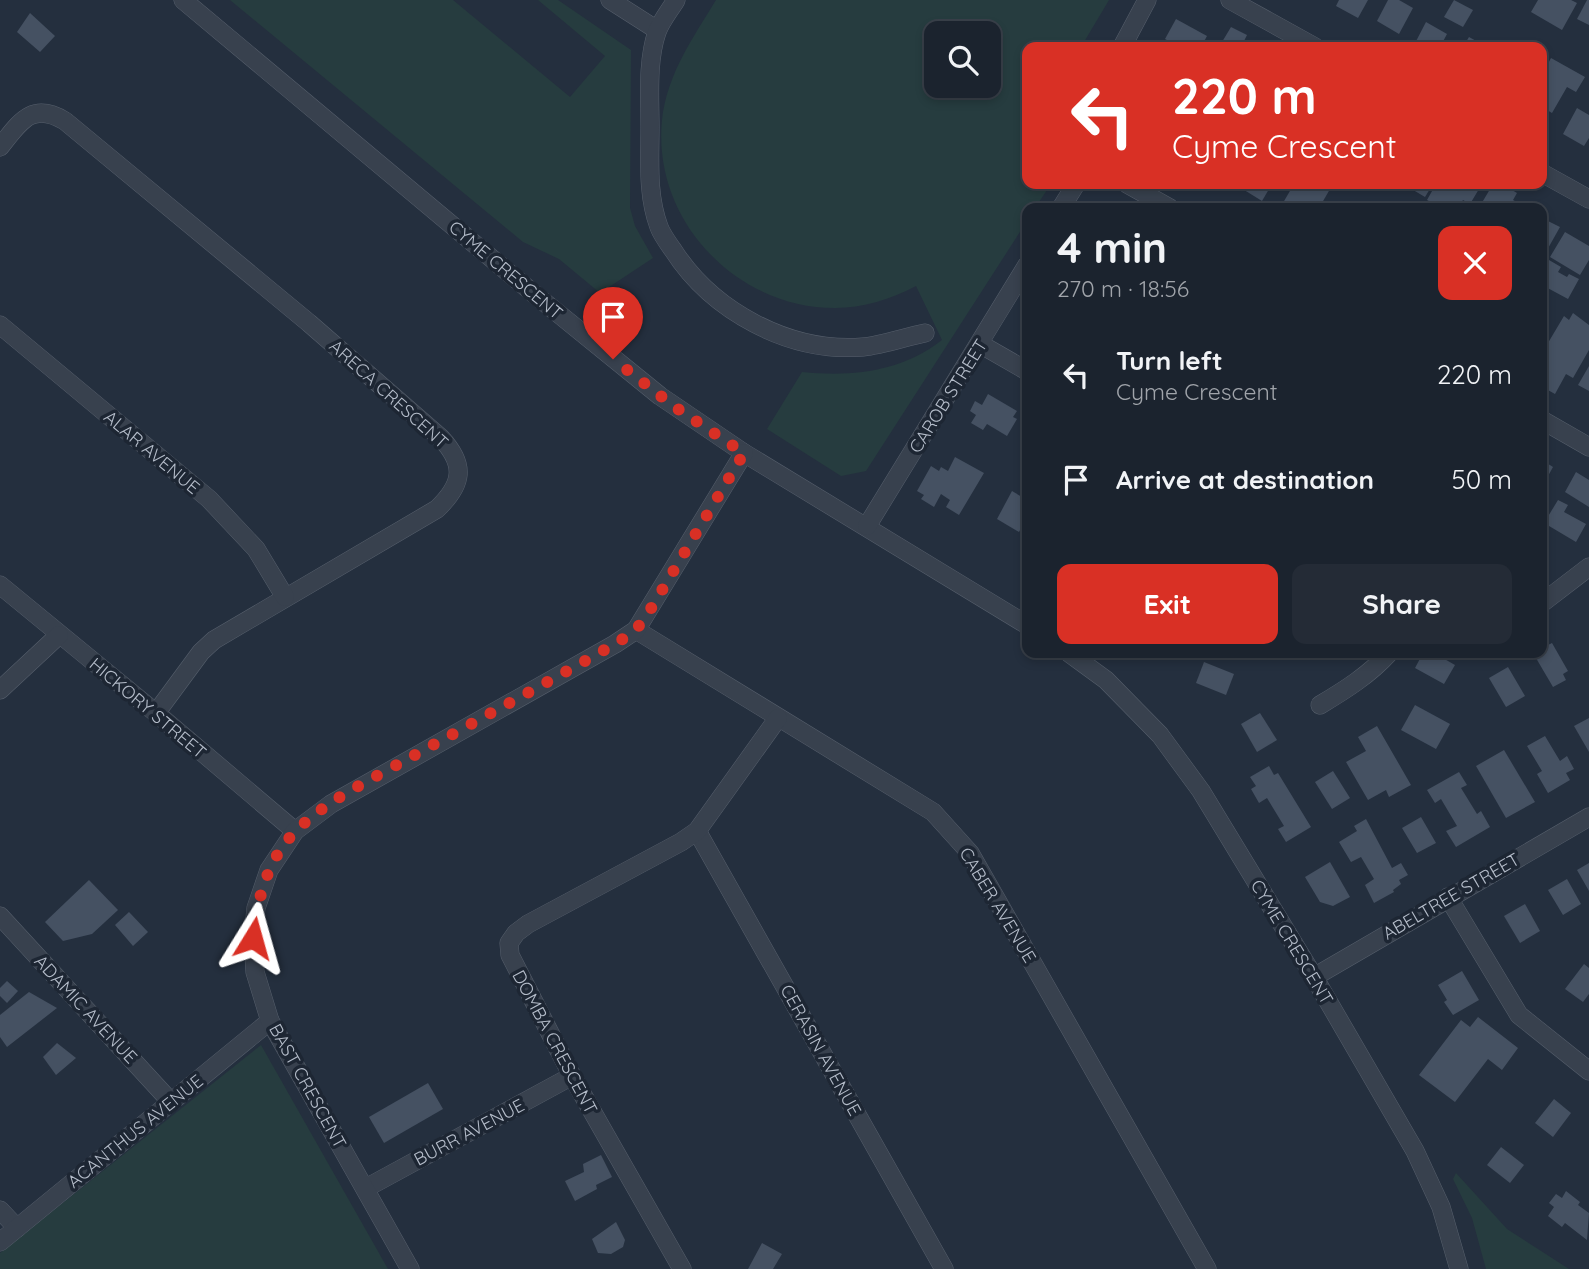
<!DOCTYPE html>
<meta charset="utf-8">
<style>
:root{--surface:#1b232e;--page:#242b36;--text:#f1f3f6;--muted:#a0a4aa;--line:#39404a;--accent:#d93025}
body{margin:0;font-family:Quicksand,sans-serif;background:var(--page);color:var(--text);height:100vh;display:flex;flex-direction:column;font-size:26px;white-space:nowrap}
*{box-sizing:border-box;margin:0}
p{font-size:23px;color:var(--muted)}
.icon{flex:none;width:38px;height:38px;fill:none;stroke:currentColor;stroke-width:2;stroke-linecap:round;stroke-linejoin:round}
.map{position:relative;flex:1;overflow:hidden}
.sheet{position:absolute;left:1022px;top:203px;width:525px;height:455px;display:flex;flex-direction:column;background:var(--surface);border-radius:14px;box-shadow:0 4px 10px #0003,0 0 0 2px var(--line)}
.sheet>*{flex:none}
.guide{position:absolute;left:1022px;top:42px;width:525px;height:147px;border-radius:14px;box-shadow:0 4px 10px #0003,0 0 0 2px var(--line);background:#d93025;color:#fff;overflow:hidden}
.buttons{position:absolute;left:924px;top:21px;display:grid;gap:14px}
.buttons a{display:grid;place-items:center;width:77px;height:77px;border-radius:14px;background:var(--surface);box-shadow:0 4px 10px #0003,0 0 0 2px var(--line);font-size:35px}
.pin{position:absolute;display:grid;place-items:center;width:60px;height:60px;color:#fff;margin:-72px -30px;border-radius:50% 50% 50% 0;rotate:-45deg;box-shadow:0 0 7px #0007}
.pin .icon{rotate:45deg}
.me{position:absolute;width:77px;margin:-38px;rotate:8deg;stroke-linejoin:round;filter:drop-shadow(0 0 5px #0008)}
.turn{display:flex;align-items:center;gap:24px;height:147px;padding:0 35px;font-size:32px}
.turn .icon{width:91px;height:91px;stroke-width:2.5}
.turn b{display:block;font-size:49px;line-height:60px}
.round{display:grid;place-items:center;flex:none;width:74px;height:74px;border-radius:14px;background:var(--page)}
.overview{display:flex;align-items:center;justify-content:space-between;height:119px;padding:0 35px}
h1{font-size:42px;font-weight:700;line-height:52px}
.cta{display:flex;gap:14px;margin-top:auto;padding:14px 35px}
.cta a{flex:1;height:80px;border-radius:14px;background:var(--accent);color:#fff;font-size:28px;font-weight:700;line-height:80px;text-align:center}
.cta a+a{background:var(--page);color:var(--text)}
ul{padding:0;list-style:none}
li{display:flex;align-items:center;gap:21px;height:105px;padding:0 35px}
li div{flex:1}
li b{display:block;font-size:26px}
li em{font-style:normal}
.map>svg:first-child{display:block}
</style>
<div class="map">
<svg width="1589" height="1269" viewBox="0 0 1589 1269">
<rect width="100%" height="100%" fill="#242f3e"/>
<g fill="#263c3f" fill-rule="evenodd">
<path d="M230,0H453L570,97L605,56L538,0H558L631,50L630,208L635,226L653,258L600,293L559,259L523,242Z"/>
<path d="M716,0H1109L1081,47H1027V184H1051L1035,208H1027V221L866,471L841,476L767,429L802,372C852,377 901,372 942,340L916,286C891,299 863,308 835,308C736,308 652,220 662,120C667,74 693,38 716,0ZM936,33H989V86H936Z"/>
<path d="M261,1045L388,1269H0V1253Z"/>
<path d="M1456,1173L1507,1229L1569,1269H1486L1472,1218L1453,1179Z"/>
</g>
<g fill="#455162">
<path d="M1339,0H1368L1358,18L1336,6Z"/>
<path d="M1388,0H1399L1413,8L1399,34L1377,21Z"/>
<path d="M1454,0L1473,10L1463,27L1444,17Z"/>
<path d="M1538,0H1571L1577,3L1562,30L1531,12Z"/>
<path d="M1587,0H1589V25L1577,19Z"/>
<path d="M30,13L55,36L40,52L17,32Z"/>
<path d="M1176,19L1207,36L1201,47H1180L1165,39Z"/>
<path d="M1426,22L1447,34L1440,47H1413Z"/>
<path d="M1231,27L1247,35L1244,41L1251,45L1249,47H1219Z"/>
<path d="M1469,37L1487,47H1463Z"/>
<path d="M1551,58L1585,77L1576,92L1567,87L1552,113L1542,107V84L1547,75L1543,73Z"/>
<path d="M1577,108L1589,115V138L1584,146L1563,134Z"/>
<path d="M1243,184H1272L1262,201L1241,188Z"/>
<path d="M1294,184H1333L1319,208H1280Z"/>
<path d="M1403,184H1433L1425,197Z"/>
<path d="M1436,184L1441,187L1443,184H1482L1470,204L1463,200L1460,205L1453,201L1449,208H1441L1427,200Z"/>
<path d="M1493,184H1502L1517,193L1513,200L1520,204L1518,208H1484L1480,206Z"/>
<path d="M1548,221L1560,227L1542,259V227L1544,229Z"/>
<path d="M1565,232L1589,246V260L1580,275L1550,257Z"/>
<path d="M1549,260L1561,267L1558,272L1567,277L1569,274L1579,279L1568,299L1542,285V270Z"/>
<path d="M1573,313L1589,325V350L1573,378L1566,374L1555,394L1546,389L1544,392L1542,391V353L1564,316L1569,320Z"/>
<path d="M1589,366V391L1578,385Z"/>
<path d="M988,394L1017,411L1013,417L1017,419L1007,436L987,424L983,430L971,423L976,415L970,411L975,401L982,405Z"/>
<path d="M955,457L984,473L959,515L946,507L950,500L941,494L934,507L921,499L924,495L917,491L931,466L939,471L941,467L948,471Z"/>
<path d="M1542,460L1553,467L1542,487Z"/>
<path d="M1576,472L1589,480V507L1565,492Z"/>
<path d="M1012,491L1027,500V518L1019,532L997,519Z"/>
<path d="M1558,500L1568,505L1564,512L1586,524L1576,542L1544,523Z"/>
<path d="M1552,643L1568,671L1563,674L1566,680L1553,687L1533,653H1542V648Z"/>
<path d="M1423,653H1434L1455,665L1444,684L1415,668Z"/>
<path d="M1204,662L1234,674L1226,695L1196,683Z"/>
<path d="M1508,667L1525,696L1506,707L1489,678Z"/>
<path d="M1415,705L1450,724L1436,749L1401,730Z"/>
<path d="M1260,713L1277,740L1257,752L1241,724Z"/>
<path d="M1589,718V752L1574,726Z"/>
<path d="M1377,726L1411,785L1389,797L1386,790L1368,800L1346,762L1366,751L1358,737Z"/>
<path d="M1545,736L1560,761L1567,756L1574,769L1566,773L1570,780L1548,793L1537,774L1542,771L1527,746Z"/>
<path d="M1504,750L1535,802L1506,818L1476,766Z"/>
<path d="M1269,766L1274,775L1278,773L1311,827L1286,842L1278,829L1284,826L1267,798L1259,803L1251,789L1256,786L1250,777Z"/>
<path d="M1333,771L1350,798L1332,809L1315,782Z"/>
<path d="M1459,772L1467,785L1461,788L1477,814L1481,811L1490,827L1456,847L1446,831L1457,826L1441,799L1435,803L1427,790Z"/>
<path d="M1421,817L1436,843L1417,853L1402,828Z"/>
<path d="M1366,819L1392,868L1401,863L1408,875L1399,880L1401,884L1393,890L1394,892L1374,903L1365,885L1374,879L1361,857L1351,862L1339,842L1357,831L1354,826Z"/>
<path d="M1330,862L1350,897L1333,906L1320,902L1305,877Z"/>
<path d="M1589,863V891L1577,870Z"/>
<path d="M1567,879L1581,904L1563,915L1548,890Z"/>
<path d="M89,880L118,910L92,934L63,941L45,922Z"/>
<path d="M1525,904L1540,931L1520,943L1504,916Z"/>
<path d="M129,912L148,932L133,946L115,925Z"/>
<path d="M1584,964L1589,968V994L1583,1002L1565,989Z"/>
<path d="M1462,971L1479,1000L1453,1015L1444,1002L1447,1000L1438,985Z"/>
<path d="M7,981L18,991L7,1003L0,996V988Z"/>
<path d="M29,992L57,1008L7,1047L0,1037V1015Z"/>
<path d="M1478,1017L1518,1048L1502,1070L1488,1059L1455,1102L1419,1075L1461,1020L1470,1027Z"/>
<path d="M57,1043L76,1058L56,1075L43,1057Z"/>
<path d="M428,1083L443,1109L384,1143L369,1117Z"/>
<path d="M1554,1099L1571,1113L1553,1137L1535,1123Z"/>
<path d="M1501,1147L1524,1165L1510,1183L1487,1165Z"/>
<path d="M601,1155L612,1177L596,1185L597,1189L575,1201L565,1181L584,1172L583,1164Z"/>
<path d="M1566,1191L1580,1202L1578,1205L1589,1213L1587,1240L1565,1223L1562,1227L1548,1216L1554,1207L1549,1203L1556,1194L1562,1198Z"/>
<path d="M616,1222L625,1240L623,1247L611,1254L598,1253L592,1239Z"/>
<path d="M762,1243L782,1254L773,1269H748Z"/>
</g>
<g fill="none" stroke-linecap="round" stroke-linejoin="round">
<g stroke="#565f6c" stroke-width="19">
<g id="street">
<path d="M183,0L533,293L660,396L744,453L1027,625"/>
<path d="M610,0L657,30"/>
<path d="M676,0C670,10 661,21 657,32C647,61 650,97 650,127C650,161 647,195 659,227C662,235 668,243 673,250C712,311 789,353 863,347C883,345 905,337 925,333"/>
<path d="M1230,0L1315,47"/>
<path d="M1122,47L1147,0"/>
<path d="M0,147C20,122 32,101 65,121L309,323L441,438C466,465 463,484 437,509L214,640L201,652L156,713"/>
<path d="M1542,173L1589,199"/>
<path d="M1127,184L1170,208"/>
<path d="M1061,208L1076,184"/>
<path d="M0,325L209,499L256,549L285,597"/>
<path d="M980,344L1027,371"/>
<path d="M1542,420L1589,447"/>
<path d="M867,526L1027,265"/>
<path d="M0,585L156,713L295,831"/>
<path d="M1542,603L1589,567"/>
<path d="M636,630L933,812L970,853L1207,1269"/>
<path d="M1069,653L1106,680L1160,735L1201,791L1314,977L1415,1151L1441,1207L1459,1269"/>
<path d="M0,690L59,635"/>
<path d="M1320,705C1345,690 1369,675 1389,653"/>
<path d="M697,831L944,1269"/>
<path d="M1448,897L1519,1015L1589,1071"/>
<path d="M0,916L171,1102"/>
<path d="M1314,977L1589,817"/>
<path d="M366,1188L572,1076"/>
<path d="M0,1210L17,1228"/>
<path d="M0,1242L270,1021"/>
<path d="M410,1269L270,1021L255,972L253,938L256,908L269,870L295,831L331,804L615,644L636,630L744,453"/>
<path d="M682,1269L572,1076L510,955L509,943L516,933L528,924L681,842L697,831L778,718"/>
</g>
</g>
<use href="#street" stroke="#38414e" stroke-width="18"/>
</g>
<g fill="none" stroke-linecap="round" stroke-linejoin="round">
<path stroke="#d93025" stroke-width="12" stroke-dasharray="0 21.6" d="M253,938C257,901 267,859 296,831C328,799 374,778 413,756C480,719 548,682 615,644L636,630L652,607L744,453L675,407L613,359"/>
</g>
<g text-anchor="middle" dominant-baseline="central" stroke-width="7" stroke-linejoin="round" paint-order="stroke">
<g font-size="18" fill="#b4bcc9" stroke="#1d2633">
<text transform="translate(506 270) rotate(40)">CYME CRESCENT</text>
<text transform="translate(389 394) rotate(42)">ARECA CRESCENT</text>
<text transform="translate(948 396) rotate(-58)">CAROB STREET</text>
<text transform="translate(152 452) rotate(40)">ALAR AVENUE</text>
<text transform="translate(148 708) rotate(40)">HICKORY STREET</text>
<text transform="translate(1451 896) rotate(-30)">ABELTREE STREET</text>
<text transform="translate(998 905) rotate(59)">CABER AVENUE</text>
<text transform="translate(1292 942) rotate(59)">CYME CRESCENT</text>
<text transform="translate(86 1009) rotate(47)">ADAMIC AVENUE</text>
<text transform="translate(555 1042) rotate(62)">DOMBA CRESCENT</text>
<text transform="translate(821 1050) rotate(61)">CERASIN AVENUE</text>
<text transform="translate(308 1086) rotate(61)">BAST CRESCENT</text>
<text transform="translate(135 1131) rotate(-39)">ACANTHUS AVENUE</text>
<text transform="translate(469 1132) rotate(-28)">BURR AVENUE</text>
</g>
</g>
</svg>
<div class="buttons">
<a><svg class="icon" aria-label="search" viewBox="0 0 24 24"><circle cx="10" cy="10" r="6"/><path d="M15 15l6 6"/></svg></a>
</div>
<div class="pin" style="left:613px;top:359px;background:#d93025"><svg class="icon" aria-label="arrive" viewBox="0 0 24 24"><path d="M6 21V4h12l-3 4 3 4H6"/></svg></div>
<svg class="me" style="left:253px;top:938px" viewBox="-20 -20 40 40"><path d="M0-17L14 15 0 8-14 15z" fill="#d93025" stroke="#fff" stroke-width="4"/></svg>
<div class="guide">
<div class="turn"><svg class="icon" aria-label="left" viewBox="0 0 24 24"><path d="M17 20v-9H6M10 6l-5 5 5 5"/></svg><div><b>220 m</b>Cyme Crescent</div></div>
</div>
<section class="sheet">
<div class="overview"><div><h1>4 min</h1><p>270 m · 18:56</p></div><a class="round" style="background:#d93025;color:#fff"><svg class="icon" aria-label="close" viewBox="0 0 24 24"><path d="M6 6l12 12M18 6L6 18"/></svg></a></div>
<ul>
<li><svg class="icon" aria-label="left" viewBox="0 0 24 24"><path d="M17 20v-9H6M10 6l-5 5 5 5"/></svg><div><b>Turn left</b><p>Cyme Crescent</p></div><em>220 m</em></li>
<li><svg class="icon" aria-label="arrive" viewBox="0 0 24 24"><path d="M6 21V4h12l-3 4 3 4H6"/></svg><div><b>Arrive at destination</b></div><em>50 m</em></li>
</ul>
<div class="cta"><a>Exit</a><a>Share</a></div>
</section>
</div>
